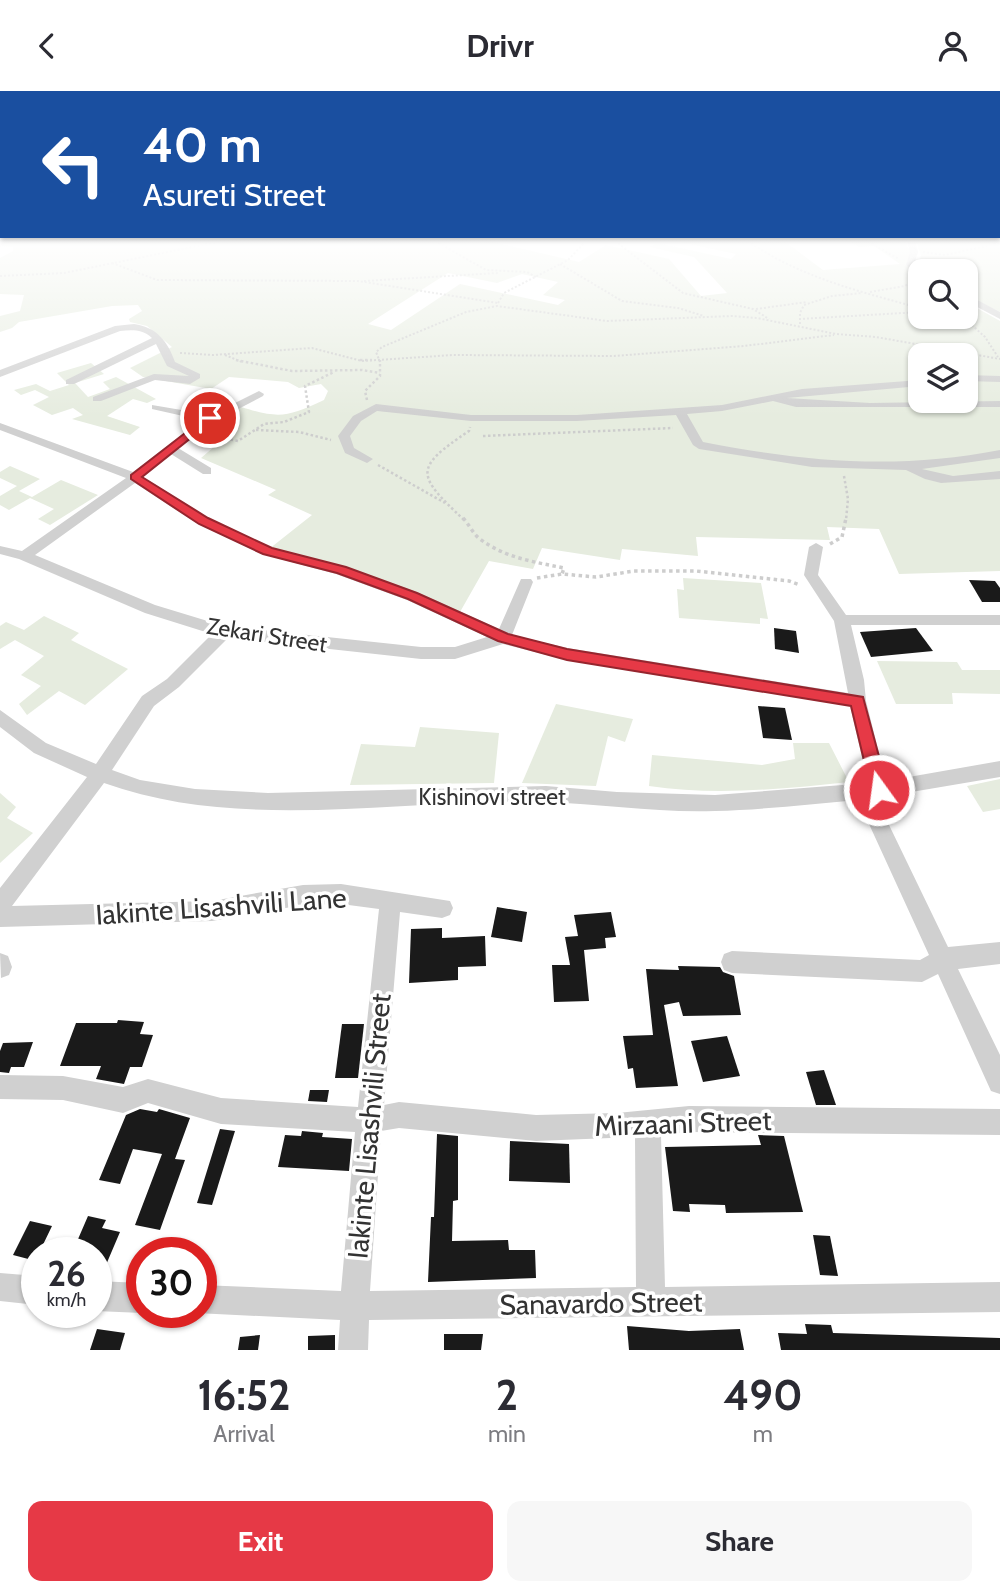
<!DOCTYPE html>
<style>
:root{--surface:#fff;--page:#f7f7f7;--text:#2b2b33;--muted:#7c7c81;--accent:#e63946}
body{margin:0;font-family:Cabin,sans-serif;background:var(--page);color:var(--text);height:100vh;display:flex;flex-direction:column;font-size:26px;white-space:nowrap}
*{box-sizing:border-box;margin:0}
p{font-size:23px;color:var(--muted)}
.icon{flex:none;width:38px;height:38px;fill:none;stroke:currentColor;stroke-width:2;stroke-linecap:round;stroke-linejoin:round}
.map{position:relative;height:1259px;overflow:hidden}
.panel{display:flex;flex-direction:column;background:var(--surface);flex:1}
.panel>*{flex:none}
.guide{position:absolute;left:0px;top:0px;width:1001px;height:147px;box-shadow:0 2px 5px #0004;background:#1a4fa0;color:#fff;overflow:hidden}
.controls{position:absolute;left:908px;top:168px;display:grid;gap:14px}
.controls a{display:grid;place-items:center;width:70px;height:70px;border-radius:14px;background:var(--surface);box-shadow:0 2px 5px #0004;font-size:35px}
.speed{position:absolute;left:21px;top:1146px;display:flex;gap:14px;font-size:35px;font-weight:700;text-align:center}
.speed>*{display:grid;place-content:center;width:91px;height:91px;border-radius:50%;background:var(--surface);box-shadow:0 2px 5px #0004;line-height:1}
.speed small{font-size:18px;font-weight:400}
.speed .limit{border:10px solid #d22;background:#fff;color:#111}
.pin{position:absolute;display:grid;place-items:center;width:60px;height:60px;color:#fff;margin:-30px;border:4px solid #fff;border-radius:50%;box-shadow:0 2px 7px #0007}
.me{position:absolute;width:77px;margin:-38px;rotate:346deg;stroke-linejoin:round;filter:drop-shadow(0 0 5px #0008)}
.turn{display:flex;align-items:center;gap:24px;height:147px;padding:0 28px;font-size:32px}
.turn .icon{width:91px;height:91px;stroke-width:2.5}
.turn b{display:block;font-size:49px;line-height:60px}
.eta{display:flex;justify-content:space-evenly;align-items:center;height:119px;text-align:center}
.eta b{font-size:42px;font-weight:800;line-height:49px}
.primary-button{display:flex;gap:14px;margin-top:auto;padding:14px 28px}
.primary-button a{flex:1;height:80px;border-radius:14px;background:var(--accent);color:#fff;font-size:28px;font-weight:800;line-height:80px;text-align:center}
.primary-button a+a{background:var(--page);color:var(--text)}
header{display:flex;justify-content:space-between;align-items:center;height:91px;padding:0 28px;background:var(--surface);font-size:32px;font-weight:800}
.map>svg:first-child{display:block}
</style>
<header><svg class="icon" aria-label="back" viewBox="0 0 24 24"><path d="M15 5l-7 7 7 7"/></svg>Drivr<svg class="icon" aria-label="person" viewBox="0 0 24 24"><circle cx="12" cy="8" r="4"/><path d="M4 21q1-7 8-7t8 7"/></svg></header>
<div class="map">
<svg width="1000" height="1259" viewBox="0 0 1000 1259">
<rect width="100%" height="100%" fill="#fff"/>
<g fill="#e6ecdf" fill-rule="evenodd">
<path d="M0,150H489L579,171L606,154L669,168L701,205L727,202L694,166L650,156L657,152L731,168L736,163L675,150H784L823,179L900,173L874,155L859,156L850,150H904L910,160L909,177L920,187V226H966V211L1000,230V480L899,483L879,438L827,436L830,449L696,446L698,465L622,458L620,469L542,457L533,478L489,470L460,521L269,458L312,424L268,404L276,399L201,367L215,355L189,348L206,332L241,316C280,328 287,326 324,309L328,300L321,293L299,297L288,291L229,286L211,298L143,286L130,277L172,256L147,235L130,231L129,228L142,220L138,214L112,215L19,231L12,237L0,241V225L20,220L24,204L0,203V167L13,160V156L0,155ZM448,182L497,192L522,183L558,191L543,204L565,209L558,214L460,193L391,239L368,233ZM920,264H966V310H920Z"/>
<path d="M916,150H1000V221L966,204V180H922L918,175L921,164Z"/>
<path d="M91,272L104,283L75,292L88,306L110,298L103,291L116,286L156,308L147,312L133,308L107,325L140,336L130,344L72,328L83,324L73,317L52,324L33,314L49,306L35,299L21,304L14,299L36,293L50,300L69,294L57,282Z"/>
<path d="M10,375L40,388L19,400L32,406L61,389L98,404L50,434L38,428L54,418L30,407L9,419L0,414V405L17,395L0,387V381Z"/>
<path d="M683,487L761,492L768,528L760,527V533L679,527L677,498L684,499Z"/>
<path d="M44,525L79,542L71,549L128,578L85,614L59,600L27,624L19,613L41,595L21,584L44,565L15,549L0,558V535L6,531L24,539Z"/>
<path d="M877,570L957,571L962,579H1000V603L952,602L953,613H896Z"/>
<path d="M556,613L633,628L625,651L608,645L596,695L522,692Z"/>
<path d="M420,636L499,642L494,692L350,694L361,653L415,656Z"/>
<path d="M793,652H829L849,691C783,698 715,705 649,695L652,664L762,674L795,668Z"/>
<path d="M1000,688V718L983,721L967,695Z"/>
<path d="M0,702L16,716L7,727L33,742L0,772Z"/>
</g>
<g fill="#1a1a1a">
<path d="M969,489L995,490L1000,497V511H982Z"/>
<path d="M774,537L796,540L799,562L775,558Z"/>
<path d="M916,537L933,560L871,566L860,541Z"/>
<path d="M758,615L785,617L792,649L763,647Z"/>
<path d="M497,816L527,821L522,851L491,846Z"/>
<path d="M611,821L616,846L605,847L606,857L584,859L589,910L554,911L552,874H570L565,846L578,845L574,824Z"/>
<path d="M442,837V847L485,845L486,875L458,876V889L409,892L411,838Z"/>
<path d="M678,875L720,876L723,881L734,885L741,924L683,925L679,911L664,914L678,995L636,997L633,977L628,978L623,945L653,944L646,878L679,879Z"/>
<path d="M118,929L144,931L140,943L153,944L142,976H130L124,993L96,988L101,975H60L76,932H117Z"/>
<path d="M342,933H364L358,987H335Z"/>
<path d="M727,945L740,985L703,991L691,950Z"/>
<path d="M33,951L24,976H11L9,982L0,981V960L3,952Z"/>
<path d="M824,979L836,1014H816L806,981Z"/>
<path d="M310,999H329L327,1011L308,1010Z"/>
<path d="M140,1018L157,1021L159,1018L190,1027L175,1068L185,1069L160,1139L135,1134L162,1063L133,1058L120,1093L99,1089L126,1024Z"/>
<path d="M220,1038L235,1040L212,1114L197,1112Z"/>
<path d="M302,1040L323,1042L322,1046L352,1048L349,1080L278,1076L285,1044L301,1045Z"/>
<path d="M437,1043L458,1045V1109L453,1110L452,1150L508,1149L509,1159H535L536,1187L428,1191L431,1126H434Z"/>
<path d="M758,1044L784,1045L803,1121L726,1122L725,1114L689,1113L690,1121L673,1120L665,1056L761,1054Z"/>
<path d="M510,1050L569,1053L570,1092L509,1090Z"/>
<path d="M88,1125L106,1129L102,1137L120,1141L100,1188L96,1187V1162H72Z"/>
<path d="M30,1130L52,1135L39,1162H37L36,1170L13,1164Z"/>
<path d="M813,1144L830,1145L838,1185L820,1184Z"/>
<path d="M805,1233L831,1234L833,1242L1000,1247V1259H781L778,1242L807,1243Z"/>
<path d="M627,1235L689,1240L740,1238L744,1259H629Z"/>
<path d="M97,1238L125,1242L120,1259H90Z"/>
<path d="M444,1243H483L481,1259H444Z"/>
<path d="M260,1244L258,1259H238L240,1246Z"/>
<path d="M335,1244V1259H308V1245Z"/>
</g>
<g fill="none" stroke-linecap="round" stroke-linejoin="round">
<g stroke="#cdcdcd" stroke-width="2" stroke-dasharray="2 2" stroke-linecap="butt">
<path d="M435,150L486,179L527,181L536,186"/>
<path d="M615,150L683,202L753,218L769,228"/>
<path d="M748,150C799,186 861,201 920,217"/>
<path d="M860,150L869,151L899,168"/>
<path d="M923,161L945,164L1000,152"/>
<path d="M112,172L157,189L358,190L498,212"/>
<path d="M560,173L622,210L678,217L704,225"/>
<path d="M0,185L64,182L222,150"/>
<path d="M364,190L498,182"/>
<path d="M870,201L905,195L912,190"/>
<path d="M498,212L504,202L568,169L586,150"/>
<path d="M756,218L807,211"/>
<path d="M963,226L985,246L998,266"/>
<path d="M799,228L920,221"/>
<path d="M800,233V222L804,214L832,205L862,202"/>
<path d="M180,262L213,264L312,257L362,270L453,264L614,265L744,255L834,244"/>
<path d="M225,264L242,271"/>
<path d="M380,271L376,261L382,256L466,221L497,215L607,230L732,225L757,227L836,243L876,246L1000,268"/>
</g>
<g stroke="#cdcdcd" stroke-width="2.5" stroke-dasharray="2.5 2.5" stroke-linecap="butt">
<path d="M236,269L292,280L362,279L380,282"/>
<path d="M360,269H372"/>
<path d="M367,309L365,300L380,285V269"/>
<path d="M256,339L299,341L331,349"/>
<path d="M206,344L238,350L264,333L284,331L309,321L305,295L334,281"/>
<path d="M483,345L673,337"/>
<path d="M378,374L445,412"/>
<path d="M844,385L848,408L846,429"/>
<path d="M464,429C417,384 412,378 469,340L470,336"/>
</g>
<g stroke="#cdcdcd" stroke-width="3.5" stroke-dasharray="3.5 3.5" stroke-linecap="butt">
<path d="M463,427C469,433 473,443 480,448C505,467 535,471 564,477L562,483"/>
<path d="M830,453L842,446L846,427"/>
<path d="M537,487L562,483L596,486L634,480H696L789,490L800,494"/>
</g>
<g fill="#d0d0d0" fill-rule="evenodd">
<path d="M0,150H8L0,156Z"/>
<path d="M907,150H915L918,161L914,173L922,180L920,185L906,174L910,161Z"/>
<path d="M966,203L1000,221V228L966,210Z"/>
<path d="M134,233C157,236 168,251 175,271L200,283V287L190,293L155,289L101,310H93V306L154,283L189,285L167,275L156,253L74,293H66V289L152,247C142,238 132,239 120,240L0,286V279L115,235Z"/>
<path d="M966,284L1000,285V291L966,290Z"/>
<path d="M920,289V295L787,307L870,312L1000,310V316H796L773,310L722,320L687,323L703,351C806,371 897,379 1000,359V367L922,378L953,385L1000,380V388L941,392L925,388L906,379L812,376L699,358L693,354L676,324L577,330H471L377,320L361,330L350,345L354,357L373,368L367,372L345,362L338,345L353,325L376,313L471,324H577L722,314L802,298Z"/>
<path d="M259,300L264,303L263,305L202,337L178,357L211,377V383H203L171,363L143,386L208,427L272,457L346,476L417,501L499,538L521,488H531L533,491L512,544L567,557L848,602L834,530L804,484L809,456L816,452L823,456L818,484L846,524H1000V534H851L864,589L866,610L886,690L1000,670V686L876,707L948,856L1000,851V873L958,878L1000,964V1003L991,1000L938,883L922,891L732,882L724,879L721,871L724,863L732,860L920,869L929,864L858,709C810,713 762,719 715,720C658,722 602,713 546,711C401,707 243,742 104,692L12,815L212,810L303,794L341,793L450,810L453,817L450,824L442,827L400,821L384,1014L399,1011L536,1024L617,1022L689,1015L1000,1018V1044L689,1041L661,1044L665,1196L1000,1191V1221L369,1229L368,1259H338L340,1229L196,1222H201V1194L341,1200L355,1041L221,1033L148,1012L123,1022L63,1009L0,1008V984L63,985L123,996L148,988L221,1007L358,1016L379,818L341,813L303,814L212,830L0,836V797L87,686L34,662L0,636V619L46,652L96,673L142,605L167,588L212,543L145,522L19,468L0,463V455L22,460L126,387L0,339V332L133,381L201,329L152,318V314L211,324ZM135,392L198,433L262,463L336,483L407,509L487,546L455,556H421L224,535L155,514L35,464ZM228,547L421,568H455L503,553L567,569L850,615L868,692L715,704L617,701L546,695L268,702L195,698L140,689L112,679L154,615L179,596ZM399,1037L536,1050L635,1046L636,1196L370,1200L381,1040Z"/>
<path d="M0,862L8,865L12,876L9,884L1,887Z"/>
<path d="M0,1182L37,1185V1214L0,1210Z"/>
<path d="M96,1190L142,1192V1222L96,1220Z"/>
</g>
</g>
<linearGradient id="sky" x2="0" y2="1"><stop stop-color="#9ec6ea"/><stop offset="0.46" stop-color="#fff"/><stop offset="1" stop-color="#fff" stop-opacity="0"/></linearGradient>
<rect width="1000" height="326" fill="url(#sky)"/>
<path fill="#e63946" stroke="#96252e" stroke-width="2" d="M207,325L216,327L142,386L208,427L272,457L346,476L417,502L508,543L567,558L863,606L888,699L885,704L879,706L873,704L871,699L851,615L567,569L498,550L408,508L337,482L263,463L199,433L131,388V384Z"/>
<g text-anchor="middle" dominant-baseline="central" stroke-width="7" stroke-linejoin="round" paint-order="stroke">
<g font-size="23" fill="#333" stroke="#fff">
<text transform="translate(267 544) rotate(9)">Zekari Street</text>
<text x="492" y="706">Kishinovi street</text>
</g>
<g font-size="28" fill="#333" stroke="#fff">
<text transform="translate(221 815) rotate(-4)">Iakinte Lisashvili Lane</text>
<text transform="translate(683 1032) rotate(-2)">Mirzaani Street</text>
<text transform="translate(369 1035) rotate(-85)">Iakinte Lisashvili Street</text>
<text transform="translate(601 1212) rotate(-1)">Sanavardo Street</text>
</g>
</g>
</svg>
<div class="controls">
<a><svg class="icon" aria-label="search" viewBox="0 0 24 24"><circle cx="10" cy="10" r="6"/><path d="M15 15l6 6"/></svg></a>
<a><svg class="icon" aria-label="layers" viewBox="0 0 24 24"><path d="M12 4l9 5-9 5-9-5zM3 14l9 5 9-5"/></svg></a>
</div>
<div class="speed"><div>26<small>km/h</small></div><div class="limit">30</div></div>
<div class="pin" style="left:210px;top:327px;background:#d93025"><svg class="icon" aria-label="arrive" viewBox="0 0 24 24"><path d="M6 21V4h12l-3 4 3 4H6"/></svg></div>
<svg class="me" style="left:879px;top:699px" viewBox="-20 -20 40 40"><circle r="17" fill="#e63946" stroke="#fff" stroke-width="3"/><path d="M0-11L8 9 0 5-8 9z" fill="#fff"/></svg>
<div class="guide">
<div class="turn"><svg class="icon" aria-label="left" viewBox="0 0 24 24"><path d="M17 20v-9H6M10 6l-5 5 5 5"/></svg><div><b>40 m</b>Asureti Street</div></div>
</div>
</div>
<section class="panel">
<div class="eta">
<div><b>16:52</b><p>Arrival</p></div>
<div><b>2</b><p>min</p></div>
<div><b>490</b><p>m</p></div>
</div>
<div class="primary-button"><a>Exit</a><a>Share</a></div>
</section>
